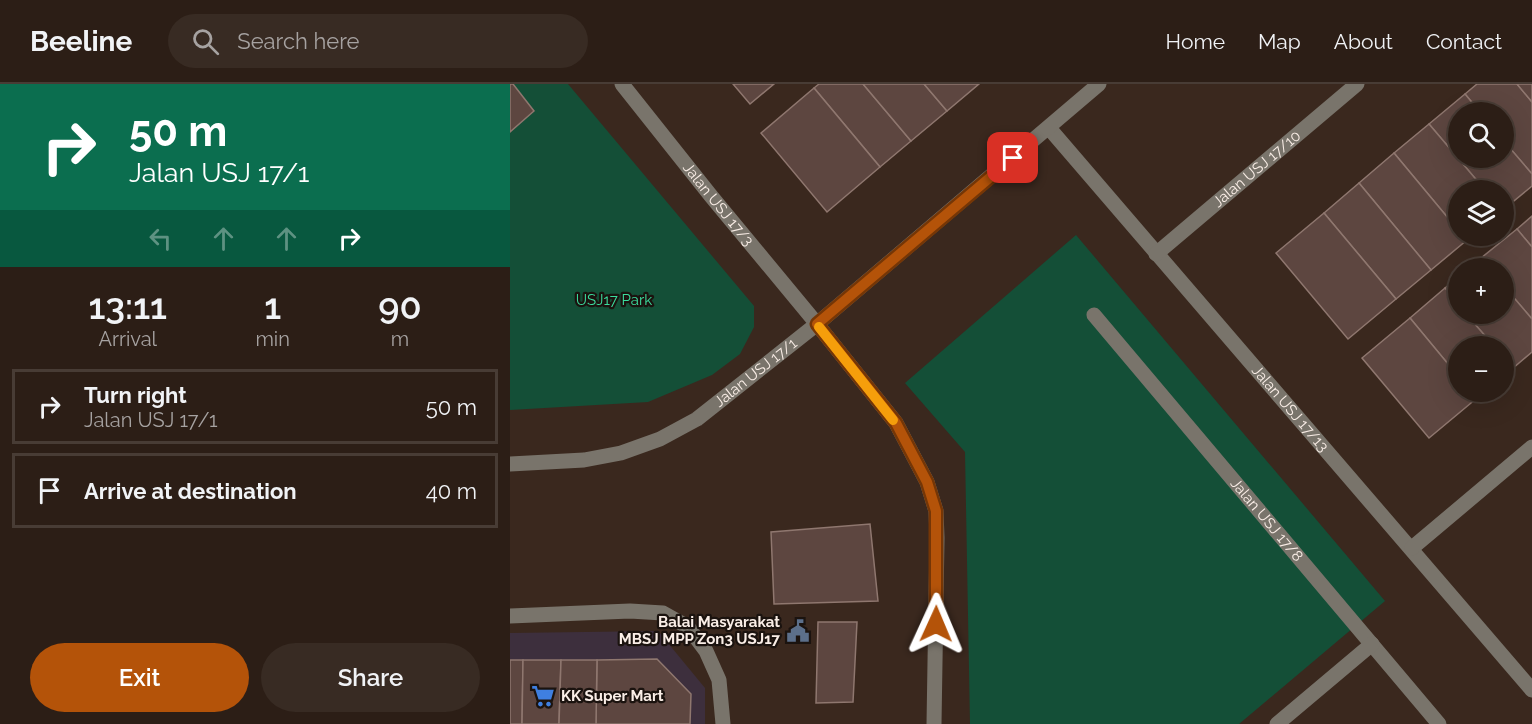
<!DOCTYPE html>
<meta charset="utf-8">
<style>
:root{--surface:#2c1e16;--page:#382b23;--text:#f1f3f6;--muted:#a6a2a1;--line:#483c35;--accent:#b45309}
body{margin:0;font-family:Raleway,sans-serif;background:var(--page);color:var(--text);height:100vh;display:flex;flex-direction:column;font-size:22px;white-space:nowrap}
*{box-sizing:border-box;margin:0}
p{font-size:20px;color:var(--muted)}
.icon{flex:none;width:33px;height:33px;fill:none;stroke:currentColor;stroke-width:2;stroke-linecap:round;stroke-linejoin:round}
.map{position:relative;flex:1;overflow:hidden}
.details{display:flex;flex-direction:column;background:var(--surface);width:510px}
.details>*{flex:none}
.guide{background:#0b6e4f;color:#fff;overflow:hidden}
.fabs{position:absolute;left:938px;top:18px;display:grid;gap:12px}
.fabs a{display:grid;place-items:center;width:66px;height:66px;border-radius:50%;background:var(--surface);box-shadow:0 6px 24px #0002,0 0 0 2px var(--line);font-size:30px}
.pin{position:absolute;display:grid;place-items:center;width:51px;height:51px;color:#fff;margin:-26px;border-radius:12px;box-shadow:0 3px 9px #0006}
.me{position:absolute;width:66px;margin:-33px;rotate:1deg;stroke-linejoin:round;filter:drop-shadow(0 0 4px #0008)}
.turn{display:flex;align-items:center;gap:21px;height:126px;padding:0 30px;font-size:27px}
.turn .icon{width:78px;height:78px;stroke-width:2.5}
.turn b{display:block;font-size:42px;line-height:51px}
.lanes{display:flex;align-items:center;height:57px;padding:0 30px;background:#0003;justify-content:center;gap:30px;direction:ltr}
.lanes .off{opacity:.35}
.eta{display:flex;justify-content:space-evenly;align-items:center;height:102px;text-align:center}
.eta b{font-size:36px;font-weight:600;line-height:42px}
.cta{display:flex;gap:12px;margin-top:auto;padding:12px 30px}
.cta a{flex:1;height:69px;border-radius:36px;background:var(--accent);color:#fff;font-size:24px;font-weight:600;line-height:69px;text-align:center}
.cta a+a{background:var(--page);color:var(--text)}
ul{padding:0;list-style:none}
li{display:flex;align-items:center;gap:18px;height:75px;margin:0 12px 9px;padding:0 18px;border:3px solid var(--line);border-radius:0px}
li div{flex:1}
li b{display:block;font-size:22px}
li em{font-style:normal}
header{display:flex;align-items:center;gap:36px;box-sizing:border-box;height:84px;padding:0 30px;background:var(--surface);border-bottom:2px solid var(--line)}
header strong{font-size:28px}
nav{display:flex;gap:33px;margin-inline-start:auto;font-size:21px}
.search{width:420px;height:54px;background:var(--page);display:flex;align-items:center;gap:15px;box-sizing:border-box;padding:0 21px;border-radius:33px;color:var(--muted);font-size:22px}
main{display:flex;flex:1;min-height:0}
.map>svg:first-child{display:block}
</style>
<header>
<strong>Beeline</strong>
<div class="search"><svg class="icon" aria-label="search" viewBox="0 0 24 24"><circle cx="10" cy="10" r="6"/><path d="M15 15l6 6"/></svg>Search here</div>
<nav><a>Home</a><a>Map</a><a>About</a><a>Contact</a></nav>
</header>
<main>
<section class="details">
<div class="guide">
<div class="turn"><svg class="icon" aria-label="right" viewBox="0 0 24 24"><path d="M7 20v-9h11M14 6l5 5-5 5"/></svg><div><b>50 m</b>Jalan USJ 17/1</div></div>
<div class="lanes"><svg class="icon off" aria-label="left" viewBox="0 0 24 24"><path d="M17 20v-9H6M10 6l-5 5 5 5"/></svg><svg class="icon off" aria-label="ahead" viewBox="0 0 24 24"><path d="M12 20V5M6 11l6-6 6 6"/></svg><svg class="icon off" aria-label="ahead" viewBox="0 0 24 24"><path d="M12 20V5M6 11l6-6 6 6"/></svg><svg class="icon" aria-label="right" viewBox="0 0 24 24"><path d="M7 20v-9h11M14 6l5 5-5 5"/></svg></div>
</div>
<div class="eta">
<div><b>13:11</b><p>Arrival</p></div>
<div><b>1</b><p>min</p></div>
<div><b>90</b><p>m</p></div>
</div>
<ul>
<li><svg class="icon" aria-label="right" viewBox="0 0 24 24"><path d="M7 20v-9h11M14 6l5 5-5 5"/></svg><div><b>Turn right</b><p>Jalan USJ 17/1</p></div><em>50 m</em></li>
<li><svg class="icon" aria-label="arrive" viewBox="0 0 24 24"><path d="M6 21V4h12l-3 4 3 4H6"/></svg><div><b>Arrive at destination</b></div><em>40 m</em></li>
</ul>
<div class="cta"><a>Exit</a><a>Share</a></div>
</section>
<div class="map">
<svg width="1022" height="640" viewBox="0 0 1022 640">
<rect width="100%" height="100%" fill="#3a281e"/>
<path fill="#3d2f3d" d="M148,547L195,604V640H0V549Z"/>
<g fill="#144f37">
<path d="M0,0H58L244,222V243L230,270L202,291L138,318L0,326Z"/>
<path d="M566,151L875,517L729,640H460L455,368L395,299Z"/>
</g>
<g fill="#5d4640" stroke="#8f776f" stroke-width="1.5">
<path d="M0,0H3L24,27L0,48Z"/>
<path d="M223,0H264L240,20Z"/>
<path d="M309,0H353L401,57L370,83L304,4Z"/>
<path d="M353,0H414L437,27L401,57Z"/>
<path d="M414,0H469L437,27Z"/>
<path d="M967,0H1007L1022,18V90L993,56V28H970L955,10Z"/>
<path d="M1007,0H1022V18Z"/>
<path d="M304,4L370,83L317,128L251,49Z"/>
<path d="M955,10L970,28H948V74H993V56L1022,90V102L993,126V106H975L919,40Z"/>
<path d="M919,40L975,106H948V146L884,69Z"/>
<path d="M884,69L948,146V152H953L957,156L921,186L849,99Z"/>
<path d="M849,99L921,186L886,215L814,129Z"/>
<path d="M814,129L886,215L838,255L766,169Z"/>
<path d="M1022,132V163L1007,145Z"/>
<path d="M1007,145L1022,163V235L993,201V184H979L971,174Z"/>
<path d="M971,174L979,184H958Z"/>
<path d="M948,193V219L935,204Z"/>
<path d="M993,201L1022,235V268L1002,285L993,274V262H984L956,230H993Z"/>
<path d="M935,204L948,219V230H956L984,262H948V292L900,234Z"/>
<path d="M900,234L948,292V308H961L967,314L919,354L852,274Z"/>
<path d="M360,440L368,517L264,520L261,448Z"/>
<path d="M308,538H347L343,618L306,619Z"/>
<path d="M147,575L181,610L180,640H86L87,576Z"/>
<path d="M0,576H13L12,640H0Z"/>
<path d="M13,576H51L49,640H12Z"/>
<path d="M51,576H87L86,640H49Z"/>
</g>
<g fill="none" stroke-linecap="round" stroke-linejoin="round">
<g stroke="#79746b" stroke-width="15">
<path id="s1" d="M112,0L201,112L307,240L386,339L417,398L426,427L427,454L424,640"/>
<path id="s2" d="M539,44L1022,606"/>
<path id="s3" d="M646,170L847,0"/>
<path id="s4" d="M584,231L929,640"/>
<path id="s5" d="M0,380L74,376L111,369L150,355L187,335L307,240L589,0"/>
<path d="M902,464L1022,363"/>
<path d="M0,532L120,527L153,529L178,543L196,567L209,596L213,640"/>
<path d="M767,640L862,560"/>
</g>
</g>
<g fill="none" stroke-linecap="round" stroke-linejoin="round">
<g stroke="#753606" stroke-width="15">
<path id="route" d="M426,540V427L417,398L386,339L307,240L503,74"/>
</g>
<use href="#route" stroke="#b45309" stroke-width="10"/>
<path stroke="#f59e0b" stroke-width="10" d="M309,243L383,336"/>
</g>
<defs>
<g id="civic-bare" transform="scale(1.8)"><path d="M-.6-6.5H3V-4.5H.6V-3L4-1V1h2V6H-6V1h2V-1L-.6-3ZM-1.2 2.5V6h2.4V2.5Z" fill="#5c6f8a" stroke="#1b130f" stroke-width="2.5" paint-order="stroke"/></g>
<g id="supermarket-bare" transform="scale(1.8)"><path d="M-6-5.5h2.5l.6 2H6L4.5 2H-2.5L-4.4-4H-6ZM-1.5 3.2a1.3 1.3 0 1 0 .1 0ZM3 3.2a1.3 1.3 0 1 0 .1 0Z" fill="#3f7fe0" stroke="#1b130f" stroke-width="2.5" paint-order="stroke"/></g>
</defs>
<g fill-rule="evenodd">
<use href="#civic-bare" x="288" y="547"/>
<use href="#supermarket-bare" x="33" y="612"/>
</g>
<g text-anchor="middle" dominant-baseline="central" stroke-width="4.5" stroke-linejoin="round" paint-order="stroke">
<g font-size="15" fill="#faeee7" stroke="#1b130f">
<text stroke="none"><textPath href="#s3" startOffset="132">Jalan USJ 17/10</textPath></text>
<text stroke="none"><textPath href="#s1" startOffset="154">Jalan USJ 17/3</textPath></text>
<text stroke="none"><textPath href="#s5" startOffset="270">Jalan USJ 17/1</textPath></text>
<text stroke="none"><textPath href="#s2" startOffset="370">Jalan USJ 17/13</textPath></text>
<text stroke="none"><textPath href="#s4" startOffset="268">Jalan USJ 17/8</textPath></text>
</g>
<g font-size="15" fill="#3cdd9e" stroke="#1b130f">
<text x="104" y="216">USJ17 Park</text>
</g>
<g font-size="15" font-weight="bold" fill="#faeee7" stroke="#1b130f" text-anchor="end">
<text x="270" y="538">Balai Masyarakat<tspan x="270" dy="17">MBSJ MPP Zon3 USJ17</tspan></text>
<text x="51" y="612" text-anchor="start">KK Super Mart</text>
</g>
</g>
</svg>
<div class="fabs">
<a><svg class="icon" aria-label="search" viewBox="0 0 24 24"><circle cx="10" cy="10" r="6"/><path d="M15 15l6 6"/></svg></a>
<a><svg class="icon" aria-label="layers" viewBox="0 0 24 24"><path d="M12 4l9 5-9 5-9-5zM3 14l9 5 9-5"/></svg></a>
<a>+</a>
<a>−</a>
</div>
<div class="pin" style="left:503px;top:74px;background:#d93025"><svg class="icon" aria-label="arrive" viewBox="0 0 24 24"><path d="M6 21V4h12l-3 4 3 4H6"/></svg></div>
<svg class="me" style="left:426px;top:540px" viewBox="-20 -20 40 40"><path d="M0-17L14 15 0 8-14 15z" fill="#b45309" stroke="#fff" stroke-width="4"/></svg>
</div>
</main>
